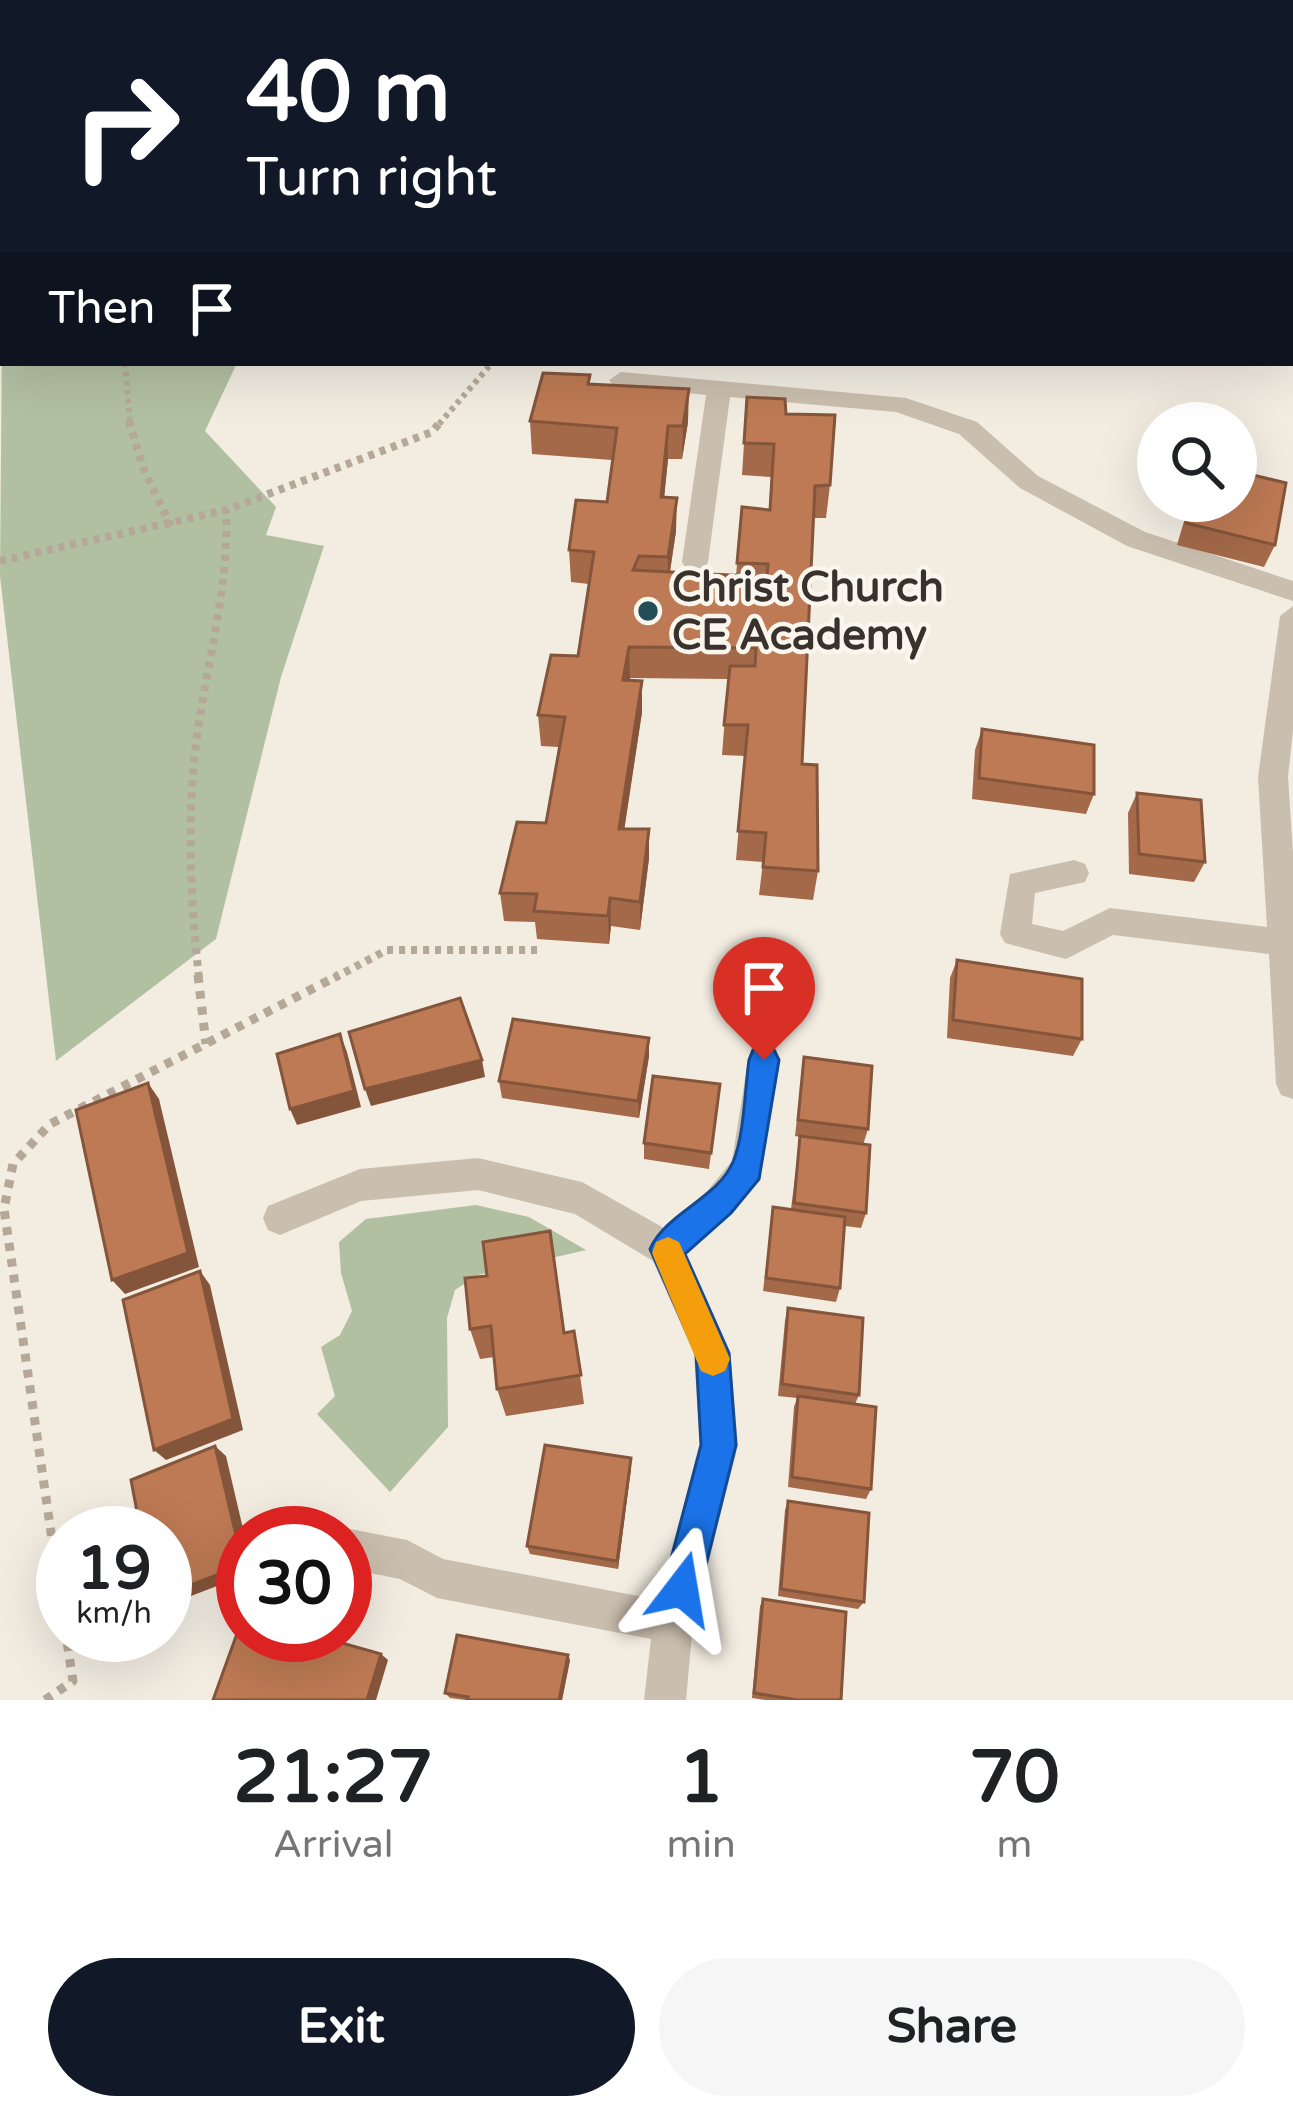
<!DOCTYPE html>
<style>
:root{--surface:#fff;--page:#f6f6f6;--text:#202124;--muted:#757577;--accent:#111827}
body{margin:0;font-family:"Varela Round",sans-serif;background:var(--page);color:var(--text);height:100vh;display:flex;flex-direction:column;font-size:45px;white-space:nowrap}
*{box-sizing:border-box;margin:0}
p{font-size:39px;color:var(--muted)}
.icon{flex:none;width:66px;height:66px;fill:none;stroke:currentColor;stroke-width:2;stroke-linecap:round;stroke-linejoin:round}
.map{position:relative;height:1700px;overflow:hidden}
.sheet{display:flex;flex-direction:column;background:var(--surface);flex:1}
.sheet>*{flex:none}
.banner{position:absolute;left:0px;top:0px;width:1293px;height:366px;box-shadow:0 12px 48px #0002;background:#111827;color:#fff;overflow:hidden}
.fabs{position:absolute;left:1137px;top:402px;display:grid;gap:24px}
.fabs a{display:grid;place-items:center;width:120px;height:120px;border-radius:50%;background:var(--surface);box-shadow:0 12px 48px #0002;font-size:60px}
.speed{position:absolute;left:36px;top:1506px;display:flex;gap:24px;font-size:60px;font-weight:700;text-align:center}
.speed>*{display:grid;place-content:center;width:156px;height:156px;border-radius:50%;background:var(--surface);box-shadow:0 12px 48px #0002;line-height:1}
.speed small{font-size:30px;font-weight:400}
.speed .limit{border:18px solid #d22;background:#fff;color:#111}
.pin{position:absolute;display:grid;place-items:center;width:102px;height:102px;color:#fff;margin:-123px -51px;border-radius:50% 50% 50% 0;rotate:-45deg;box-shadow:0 0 12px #0007}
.pin .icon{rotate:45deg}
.me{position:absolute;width:132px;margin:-66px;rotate:14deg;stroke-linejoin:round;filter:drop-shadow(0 0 9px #0008)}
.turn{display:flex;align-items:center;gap:42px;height:252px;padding:0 48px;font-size:54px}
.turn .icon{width:156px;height:156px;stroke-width:2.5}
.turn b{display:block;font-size:84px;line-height:102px}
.then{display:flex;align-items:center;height:114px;padding:0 48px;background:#0003;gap:24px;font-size:45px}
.eta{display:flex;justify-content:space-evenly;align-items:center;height:204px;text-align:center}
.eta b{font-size:72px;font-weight:700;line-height:84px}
.button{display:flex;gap:24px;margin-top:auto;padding:24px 48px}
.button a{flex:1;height:138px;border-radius:72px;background:var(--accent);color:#fff;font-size:48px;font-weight:700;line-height:138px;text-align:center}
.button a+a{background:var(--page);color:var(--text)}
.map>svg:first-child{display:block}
</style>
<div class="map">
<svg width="1293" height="1700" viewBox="0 0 1293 1700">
<rect width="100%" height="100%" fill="#f2ece1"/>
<g fill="#b2c0a2">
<path d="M579,0H1293V53L1290,60V3Z"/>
<path d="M3,217V363H237L205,431L276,507L266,535L324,546L281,677L216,939L56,1061L0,576Z"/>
<path d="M476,1205L529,1217L586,1250L478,1275L455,1290L447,1318L448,1427L390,1492L317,1414L335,1396L321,1347L340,1335L352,1311L341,1273L339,1242L366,1219Z"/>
</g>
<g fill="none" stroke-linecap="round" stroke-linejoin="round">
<g stroke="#b5a898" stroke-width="6" stroke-dasharray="4.5 4.5" stroke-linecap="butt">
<path d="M286,3L290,0"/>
<path d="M125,363L130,424"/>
<path d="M439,424L492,363"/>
</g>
<g stroke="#b5a898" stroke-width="8" stroke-dasharray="6 6" stroke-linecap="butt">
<path d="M129,421L143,468L171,526"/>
<path d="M0,561L226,510L432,432L441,421"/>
<path d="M199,978C190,895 186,812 198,729C209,655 229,585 226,510"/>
<path d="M334,978L387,950H537"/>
</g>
<g stroke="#b5a898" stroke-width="9" stroke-dasharray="8 8" stroke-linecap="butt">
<path d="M198,975L206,1044"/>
<path d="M63,1615L4,1209L13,1164L50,1124L339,975"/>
<path d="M45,1700L73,1681L66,1635"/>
</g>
<g fill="#cabeae" fill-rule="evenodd">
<path d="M3,65V78L0,79V66Z"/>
<rect x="1290" y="112" width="3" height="12"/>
<path d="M621,372L906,398L977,422L1038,476L1145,532L1293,581V601L1127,546L1020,488L959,434L896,412L730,397L708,562L704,569H686L682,562L706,395L613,385L609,380Z"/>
<path d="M1293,606V730L1288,777L1293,853V1099L1281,1095L1276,1084L1269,954L1113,935L1066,959L1005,943L1000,934L1010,874L1074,860L1085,864L1089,873L1085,882L1035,893L1032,924L1063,931L1110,908L1267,927L1258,777L1280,616Z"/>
<path d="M764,1045L776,1049L780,1060L760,1179L732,1214L686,1254L730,1353L738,1445L693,1623L686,1700H644L651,1639L437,1598L400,1579L345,1568V1533H334L345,1528L407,1540L443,1559L659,1600L700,1445L694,1354L653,1261L575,1214L478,1190L361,1201L280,1235L268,1230L263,1218L268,1206L360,1169L478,1158L582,1182L664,1228L708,1190L732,1161L748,1060L752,1049Z"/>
</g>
</g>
<g fill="#a36948">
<path d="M0,0H38L35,3H5L0,2Z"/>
<path d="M59,0H124L125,3H60Z"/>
<path d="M1290,141L1293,142V232L1290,231Z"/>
<path d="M591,384L688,422L682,459H668L664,497L676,531L670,572L736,576L742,507L769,510L771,477L742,475L747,397L786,414L830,485L826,518H814L802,764L818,871L813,900L759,895L763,862L736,860L745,756L722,755L728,679L630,678L642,712L624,829H649V858L640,930L611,926L609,944L537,939L535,922L504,921L500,893L546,823L559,747L541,746L538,715L578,656L589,584L571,582L569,550L607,502L612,460L532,454L530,421Z"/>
<path d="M1190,501H1236L1275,545L1264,567L1177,545Z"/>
<path d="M982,729L1094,794L1086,814L972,799L975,750Z"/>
<path d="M1137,793L1205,862L1194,882L1129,874L1128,813Z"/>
<path d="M957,960L1082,1039L1073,1056L947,1038L950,978Z"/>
<path d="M649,1038V1056L639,1118L502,1098L499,1081Z"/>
<path d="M804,1057L868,1129L863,1145L866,1213L861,1228L845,1226L840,1288L836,1302L763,1291L773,1207L791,1209L800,1137L795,1136Z"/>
<path d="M720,1084L709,1169L644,1159V1143Z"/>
<path d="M465,1278L565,1333L574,1331L584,1404L506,1416L497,1389L494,1357L480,1359L470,1329Z"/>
<path d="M788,1308L859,1395L855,1404L871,1489L866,1499L788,1487L794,1407L797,1398L778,1396L785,1321Z"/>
<path d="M631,1458V1468L618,1569L530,1554L527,1546Z"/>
<path d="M788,1501L864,1602L858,1609L778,1596L785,1510Z"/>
<path d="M763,1599L841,1700H766L752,1698L760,1606Z"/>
<path d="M570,1660L562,1700H466L450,1698L445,1693Z"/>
</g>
<g fill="#84553b">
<path d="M105,0H124L125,3H106Z"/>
<path d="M3,109V141L0,144V112Z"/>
<path d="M689,389L688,422L682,459L683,426Z"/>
<path d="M668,426V459L661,529V497Z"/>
<path d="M677,498L676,531L667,589L668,557Z"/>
<path d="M629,647L630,678L623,711V680Z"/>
<path d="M642,681V712L620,858L619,829Z"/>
<path d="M649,829V858L640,930V902Z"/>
<path d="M610,898L611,926L609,944L608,916Z"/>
<path d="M340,1034L347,1052L361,1107L297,1125L290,1109Z"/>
<path d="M649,1038V1056L639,1118L638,1101Z"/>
<path d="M482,1060L485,1077L371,1106L365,1089Z"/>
<path d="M148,1083L159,1099L199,1267L125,1294L112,1280Z"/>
<path d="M200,1271L210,1285L243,1430L166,1460L154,1450Z"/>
<path d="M215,1446L226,1456L244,1533L243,1564Z"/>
<path d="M631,1458V1468L618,1569L617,1561Z"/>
<path d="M243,1565V1576L165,1606V1595Z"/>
<path d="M381,1654L388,1660L376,1700H367Z"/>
<path d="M568,1655L570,1660L562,1700H559Z"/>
</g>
<g fill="#bd7a54" stroke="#84553b" stroke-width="3">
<path d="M1290,141L1293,142V195L1290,194Z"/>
<path d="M543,373L590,375L588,384L689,389L683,426H668L661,497L677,498L668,557L639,556L633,570L767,577L768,564L737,563L742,507L770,510L774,444L744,443L747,397L785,399L786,414L835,415L830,485L815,486L802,764L817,765L818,871L763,867L766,833L738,831L748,725H724L730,666H755L756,648L629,647L623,680L642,681L619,829H649L640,902L610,898L608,916L534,911L537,894L500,893L517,822L546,823L565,717L538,715L551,655L578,656L594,552L569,550L576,500L607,502L617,428L530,421Z"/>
<path d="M1236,471L1286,483L1275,545L1186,523L1192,501H1236Z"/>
<path d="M982,729L1094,745V794L979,778Z"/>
<path d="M1137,793L1201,800L1205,862L1139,854Z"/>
<path d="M957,960L1082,979V1039L953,1020Z"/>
<path d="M460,998L482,1060L365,1089L349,1032Z"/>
<path d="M513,1019L649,1038L638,1101L499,1081Z"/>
<path d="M340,1034L354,1091L290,1109L277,1054Z"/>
<path d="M804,1057L872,1066L868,1129L798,1120Z"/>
<path d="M653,1076L720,1084L711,1153L644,1143Z"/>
<path d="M148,1083L188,1253L112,1280L76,1110Z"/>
<path d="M800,1136L870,1145L866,1213L794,1203Z"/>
<path d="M773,1207L845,1217L840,1288L766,1278Z"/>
<path d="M550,1231L564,1333L574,1331L581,1375L497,1389L491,1326L470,1329L465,1278L487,1276L483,1242Z"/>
<path d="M200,1271L233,1419L154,1450L123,1300Z"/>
<path d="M788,1308L863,1318L859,1395L782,1384Z"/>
<path d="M798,1396L876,1407L871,1489L792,1477Z"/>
<path d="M545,1445L631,1458L617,1561L527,1546Z"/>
<path d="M215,1446L243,1565L165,1595V1533H141L131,1480Z"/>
<path d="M788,1501L869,1513L864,1602L781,1589Z"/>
<path d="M763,1599L846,1612L841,1700H797L754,1693Z"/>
<path d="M243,1617V1635H314L381,1654L367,1700H213Z"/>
<path d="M457,1635L568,1655L559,1700H467L468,1697L445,1693Z"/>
</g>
<path fill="#1a73e8" stroke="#114b97" stroke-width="3" d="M764,1046L774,1050L779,1060L759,1179L731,1213L685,1254L729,1353L736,1445L700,1589L694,1602L682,1607L669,1602L663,1589L701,1445L696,1353L650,1249C666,1213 717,1199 733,1162C744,1137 745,1088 749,1060L753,1050Z"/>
<path fill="#f59e0b" d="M668,1237L679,1242L730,1359L725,1371L713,1376L701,1371L652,1253L656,1242Z"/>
<circle fill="#244e57" stroke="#f9f6ee" stroke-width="4.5" cx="648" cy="611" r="12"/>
<g text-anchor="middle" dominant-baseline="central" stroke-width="9" stroke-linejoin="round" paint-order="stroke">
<g font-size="42" font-weight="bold" fill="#39312c" stroke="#f9f6ee" text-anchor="start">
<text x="672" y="587">Christ Church<tspan x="672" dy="48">CE Academy</tspan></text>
</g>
</g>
</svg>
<div class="fabs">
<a><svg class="icon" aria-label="search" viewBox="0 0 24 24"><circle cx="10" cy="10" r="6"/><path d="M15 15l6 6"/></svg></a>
</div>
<div class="speed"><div>19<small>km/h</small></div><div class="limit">30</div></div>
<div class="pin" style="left:764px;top:1060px;background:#d93025"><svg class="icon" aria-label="arrive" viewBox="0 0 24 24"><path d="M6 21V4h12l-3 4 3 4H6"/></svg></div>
<svg class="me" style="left:682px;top:1589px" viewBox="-20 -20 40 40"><path d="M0-17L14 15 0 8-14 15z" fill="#1a73e8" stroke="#fff" stroke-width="4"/></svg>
<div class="banner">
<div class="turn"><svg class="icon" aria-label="right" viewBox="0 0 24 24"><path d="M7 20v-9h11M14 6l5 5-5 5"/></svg><div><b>40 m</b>Turn right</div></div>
<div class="then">Then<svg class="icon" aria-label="arrive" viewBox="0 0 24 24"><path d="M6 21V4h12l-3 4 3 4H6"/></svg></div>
</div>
</div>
<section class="sheet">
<div class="eta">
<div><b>21:27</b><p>Arrival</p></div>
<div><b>1</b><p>min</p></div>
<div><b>70</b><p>m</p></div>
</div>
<div class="button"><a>Exit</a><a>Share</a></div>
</section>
